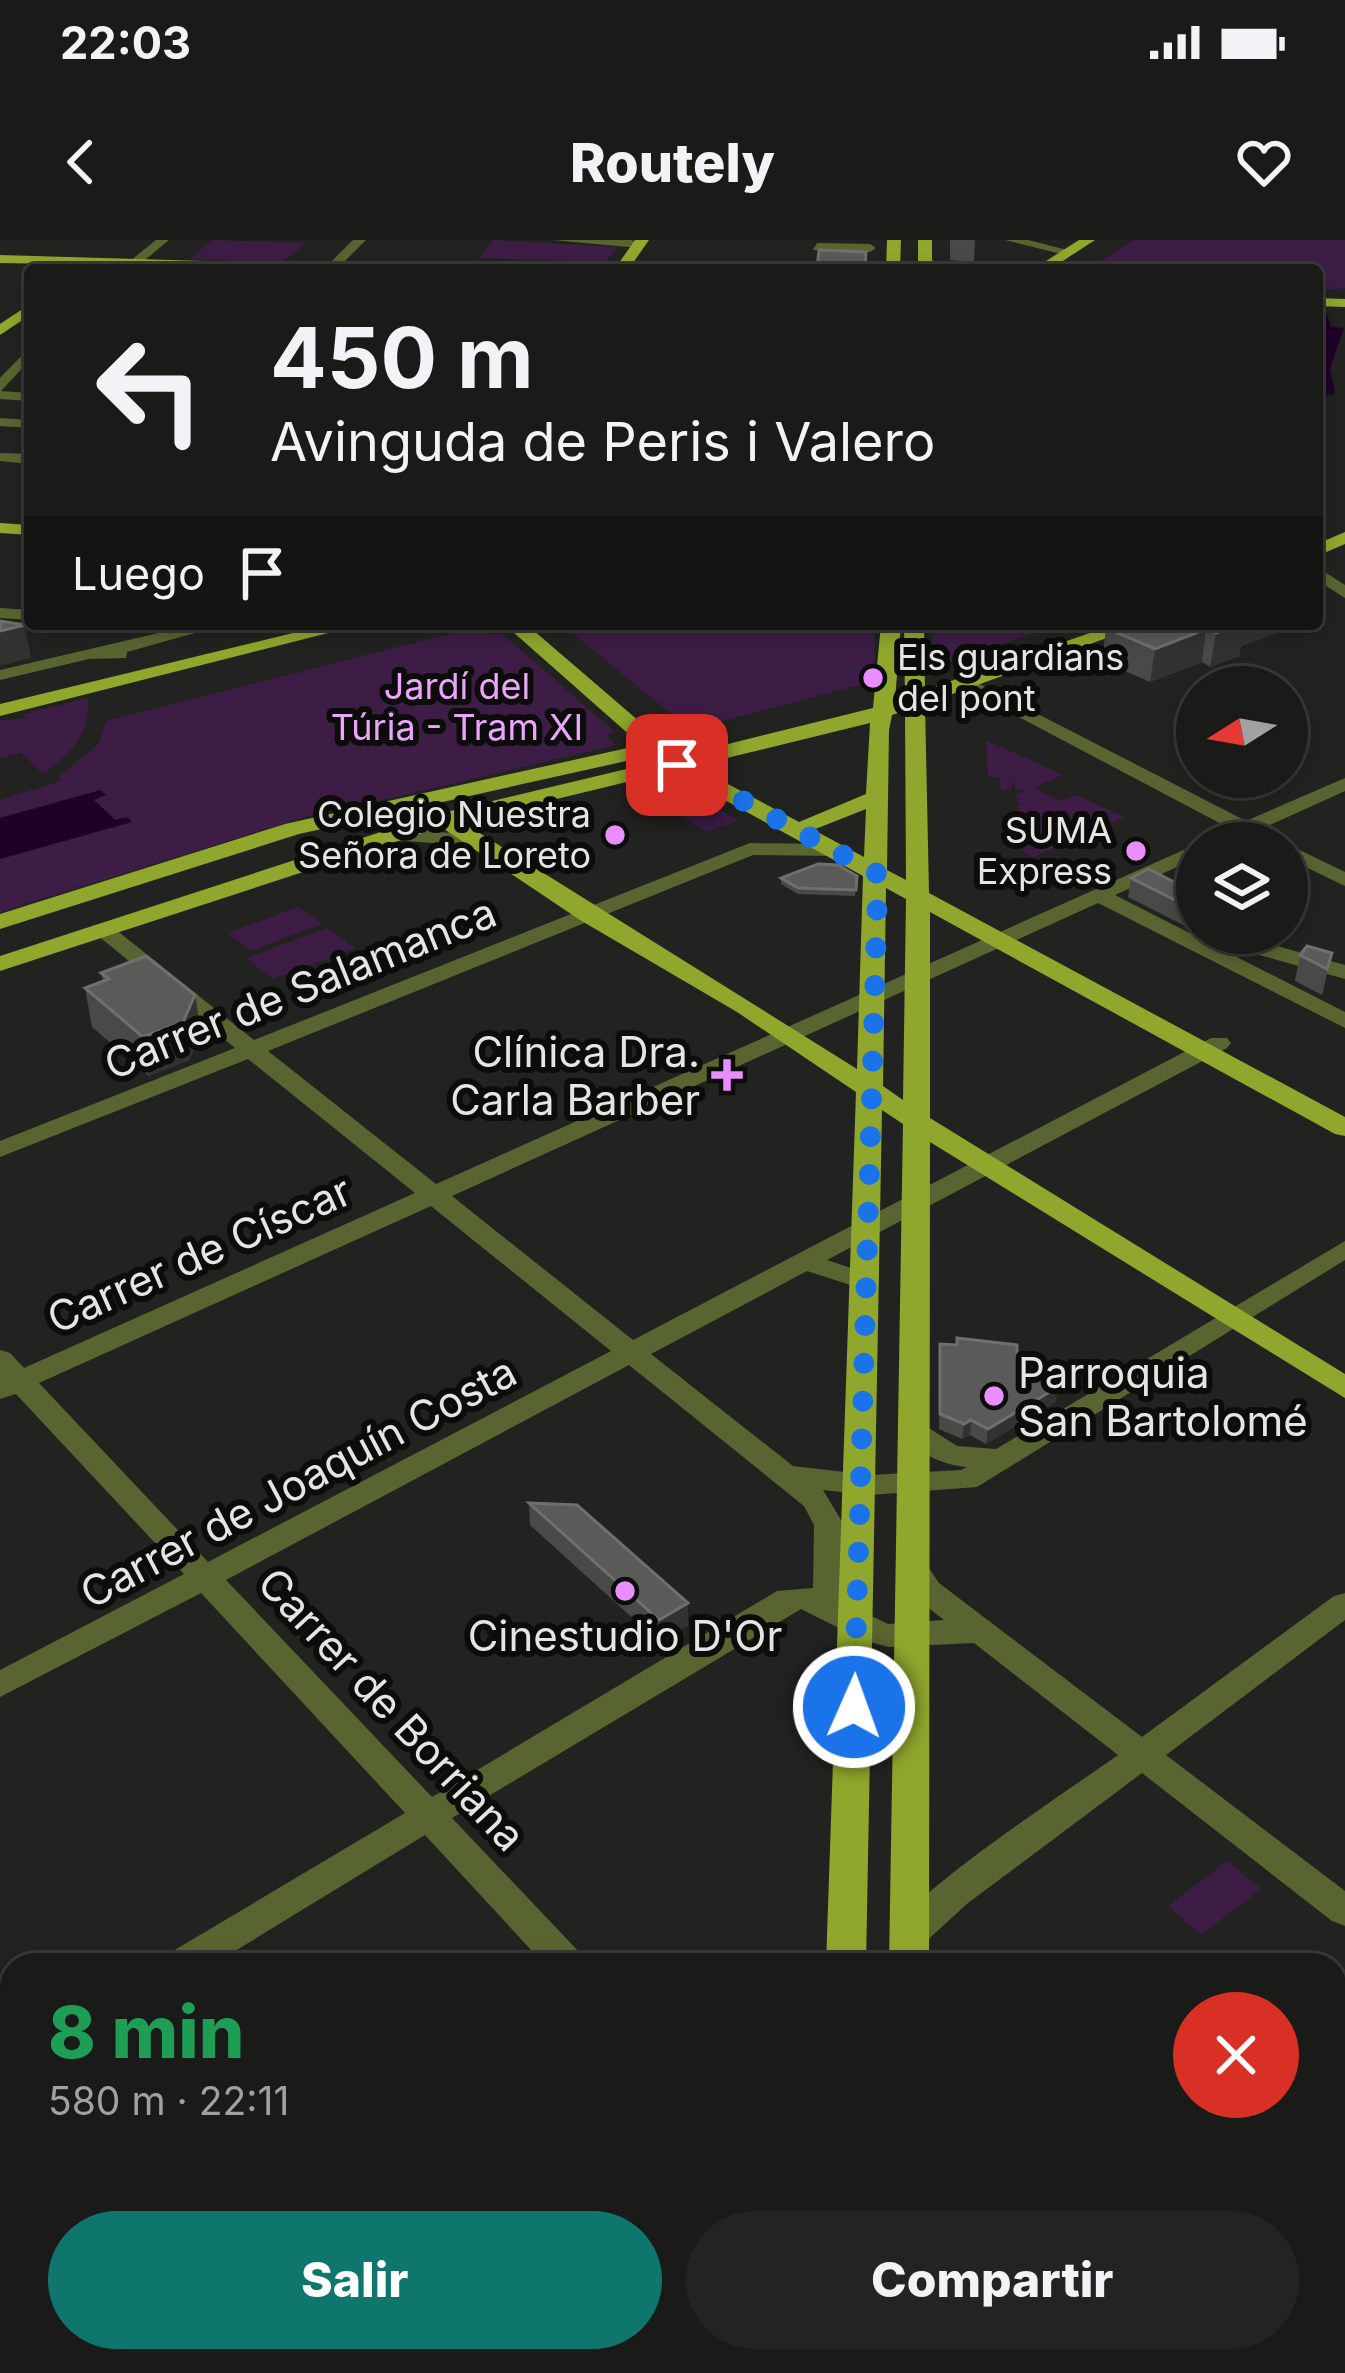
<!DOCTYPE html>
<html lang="es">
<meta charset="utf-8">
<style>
:root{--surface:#1a1a18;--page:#232321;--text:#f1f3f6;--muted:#9fa1a2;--line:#383837;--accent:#0f766e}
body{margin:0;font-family:Inter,sans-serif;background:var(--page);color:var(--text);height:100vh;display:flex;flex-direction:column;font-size:45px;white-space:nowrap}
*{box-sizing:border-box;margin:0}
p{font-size:39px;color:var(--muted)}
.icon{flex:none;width:66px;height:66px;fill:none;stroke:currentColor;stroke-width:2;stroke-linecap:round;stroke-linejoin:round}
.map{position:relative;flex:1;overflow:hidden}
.details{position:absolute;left:0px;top:1713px;width:1347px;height:420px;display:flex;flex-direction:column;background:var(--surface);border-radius:36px 36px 0 0;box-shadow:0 6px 18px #0003,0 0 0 3px var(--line)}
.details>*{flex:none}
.banner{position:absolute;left:24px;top:24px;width:1299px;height:366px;border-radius:12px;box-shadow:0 6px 18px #0003,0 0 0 3px var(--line);background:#1a1a18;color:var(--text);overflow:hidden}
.needle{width:78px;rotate:259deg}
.controls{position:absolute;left:1176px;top:426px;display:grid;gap:24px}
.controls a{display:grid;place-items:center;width:132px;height:132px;border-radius:50%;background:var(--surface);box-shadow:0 6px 18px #0003,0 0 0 3px var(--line);font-size:60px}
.pin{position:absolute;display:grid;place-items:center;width:102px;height:102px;color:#fff;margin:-51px;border-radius:24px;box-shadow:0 6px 18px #0006}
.me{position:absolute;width:132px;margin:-66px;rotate:2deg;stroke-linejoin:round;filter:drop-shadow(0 0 9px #0008)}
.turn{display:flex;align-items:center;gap:42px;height:252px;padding:0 48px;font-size:54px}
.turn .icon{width:156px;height:156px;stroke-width:2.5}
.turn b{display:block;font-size:84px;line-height:102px}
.then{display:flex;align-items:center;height:114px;padding:0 48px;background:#0003;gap:24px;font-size:45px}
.round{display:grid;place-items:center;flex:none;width:126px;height:126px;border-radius:63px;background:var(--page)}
.head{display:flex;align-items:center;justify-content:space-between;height:204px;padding:0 48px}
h1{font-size:72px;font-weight:800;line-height:90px;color:#1e9e55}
.action{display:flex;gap:24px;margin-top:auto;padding:24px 48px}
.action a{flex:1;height:138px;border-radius:72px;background:var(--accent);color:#fff;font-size:48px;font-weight:800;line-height:138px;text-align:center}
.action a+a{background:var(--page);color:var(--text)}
.status{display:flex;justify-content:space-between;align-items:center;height:84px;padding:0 60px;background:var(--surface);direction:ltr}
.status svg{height:33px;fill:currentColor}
header{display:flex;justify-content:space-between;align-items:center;height:156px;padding:0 48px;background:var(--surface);font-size:54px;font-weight:800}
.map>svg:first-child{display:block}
</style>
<div class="status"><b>22:03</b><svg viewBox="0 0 49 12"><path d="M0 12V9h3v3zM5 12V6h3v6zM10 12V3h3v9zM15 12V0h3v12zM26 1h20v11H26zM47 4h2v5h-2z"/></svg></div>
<header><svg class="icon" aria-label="back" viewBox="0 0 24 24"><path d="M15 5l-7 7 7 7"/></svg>Routely<svg class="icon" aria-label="heart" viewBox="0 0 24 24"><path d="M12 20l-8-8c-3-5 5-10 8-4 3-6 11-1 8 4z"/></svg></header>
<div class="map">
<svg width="1345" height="2133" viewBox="0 0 1345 2133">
<rect width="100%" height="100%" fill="#222320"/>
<g fill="#3d1d45">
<path d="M212,0L306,3L281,23L190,19Z"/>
<path d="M494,0L617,7L606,22L479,18Z"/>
<path d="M1134,0H1345V48L1317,52V30H1087Z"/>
<path d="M562,384H875L874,441L699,487L686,476L676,478Z"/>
<path d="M932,384H1061L933,428Z"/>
<path d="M481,386L492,395L501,393L615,492L606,495L616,505L352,567L347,564L0,672V619L130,582L116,580L93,559L100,550L0,578V560L61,541L59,537L99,503L106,481Z"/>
<path d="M88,458C91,492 70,517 42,533L22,513L0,518V480L25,479L23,474Z"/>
<path d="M986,500L1063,535L1034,547L1059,561L1076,555L1125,577L1033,617C1014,606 1004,600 1003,577L1013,579L1018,591L1017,579L1028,577L1017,575L1019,565L1027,564L1018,563L1016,554L1026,551L1015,549L1014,538L1011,549L1001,550L1000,538L988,537Z"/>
<path d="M682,548L738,580L707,592L652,560Z"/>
<path d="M298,667L322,684L251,711L228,693Z"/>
<path d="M327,688L355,708L273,739L246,718Z"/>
<path d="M1227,1621L1261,1649L1201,1695L1168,1666Z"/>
</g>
<g fill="#1f0027">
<path d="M1317,68H1325L1331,87L1344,88L1330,128L1335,154L1317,157Z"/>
<path d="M101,550L106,555L94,560L115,580L127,577L132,582L0,619V578Z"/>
</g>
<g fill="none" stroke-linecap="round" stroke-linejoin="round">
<g fill="#596530" fill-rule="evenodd">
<path d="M156,0H169L133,30H119Z"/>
<path d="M353,0H366L336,30H323Z"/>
<path d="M553,0H631L645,4L639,8Z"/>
<path d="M1005,0H1028L1075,12L1069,16Z"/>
<path d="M817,3L870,4L876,8L870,12L813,10Z"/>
<path d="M30,107V120L1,151L30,153V161L0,159V138Z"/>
<path d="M0,178L30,180V188L0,186Z"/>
<path d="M0,213L30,214V224L0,221Z"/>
<path d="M1317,327L1345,345V358L1317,340Z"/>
<path d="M0,368L30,370V380L0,378Z"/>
<path d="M197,384H227L127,412L126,418L89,419L0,440V430Z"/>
<path d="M970,439L1246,581L1345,538V551L1261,589L1283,603H1258L1245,596L1230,603H1203L1229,588L964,448L961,444Z"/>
<path d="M385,589L472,594L482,600L472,606L378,599L375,595Z"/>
<path d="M750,603L834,604L844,610L834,616L753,615L268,811L436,944L1197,604V618L1115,655L1211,704L1231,693L1345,725V739L1234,708L1227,712L1345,772V788L1098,663L452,956L633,1100L1211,798H1227L1231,803L1227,808L827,1020L875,1036L879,1042L875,1048L866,1050L807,1031L651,1114L793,1226L870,1235L961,1230L967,1227C941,1225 916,1212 900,1192L904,1185H924L957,1206L996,1209L1345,1001V1020L977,1247L870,1255L823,1250L844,1285V1349L861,1371L888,1384L944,1380L917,1359L897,1327L901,1319H923L939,1343L1142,1497L1334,1356L1345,1353V1380L1166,1515L1345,1651V1686L1332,1681L1142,1533L968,1663L923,1704L910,1708L897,1704L892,1693C912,1652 1072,1548 1118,1515L974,1403L888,1407L863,1400L801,1369L452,1578L581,1714L586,1725H545L425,1595L212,1725H163L168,1714L405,1573L201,1353L0,1457V1430L184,1334L16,1154L0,1159V1110L10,1113L24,1128L415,953L248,819L0,917V901L235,808L91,690L94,685H110L254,800ZM431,966L611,1111L208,1322L39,1143ZM629,1125L804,1266L814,1285L813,1348L777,1351L432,1557L226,1340Z"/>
<path d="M1287,604L1345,632V646L1287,618Z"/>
<path d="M12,1813V1849L0,1854V1818Z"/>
<path d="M1345,1846V1885L1335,1889V1850Z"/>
<path d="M0,2015L12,2019V2072L0,2067Z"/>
<path d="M35,2121H79L84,2133H40Z"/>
<path d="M277,2121H331L326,2133H272Z"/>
<path d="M1044,2121H1093L1088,2133H1039Z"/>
</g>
<g fill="#8fa72c" fill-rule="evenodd">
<path d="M635,0H649L628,30H614Z"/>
<path d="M887,0H901L900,30H886Z"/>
<path d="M918,0H932V20L940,26L992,30H928L918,22Z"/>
<path d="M1079,0H1095L1049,30H1032Z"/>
<path d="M0,15L381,26L388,30L0,23Z"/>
<path d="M1317,58L1345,59V67L1317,66Z"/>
<path d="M30,64V75L0,95V84Z"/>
<path d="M0,283L30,285V295L0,293Z"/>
<path d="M1345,292V304L1317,316V304Z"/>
<path d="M330,384H364L0,476V464Z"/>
<path d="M504,384H526L661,500L703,495V503L673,510L680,516L873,468L881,384H901L895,460L905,457L904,384H924L925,450L1116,384H1145L925,464L929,653L1345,877V896L1335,894L930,672V878L1345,1134V1158L930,902L929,1725H889L903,884L882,870L866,1725H826L856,852L737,772L580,680L441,587L0,731V716L430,576L426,566L299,594L0,689V674L285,584L641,505ZM905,471L906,640L887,630L889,490L892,475ZM870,483L866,554L799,582L694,526ZM653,515L660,521L450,571L438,563ZM672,531L863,636L857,829L462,582ZM866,569L864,617L812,589L818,588ZM886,648L906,659L903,860L883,846Z"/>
<path d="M810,2121H856L855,2133H809Z"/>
<rect x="886" y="2121" width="46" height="12"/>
</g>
</g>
<g fill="#494a47">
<path d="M950,0H975L974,22L950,20Z"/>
<path d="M1115,384L1276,393L1241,406L1239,416L1210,427L1202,422L1150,442L1102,421L1106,388Z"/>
<path d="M857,636L855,656L798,654L781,644V638Z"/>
<path d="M1131,638L1197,654V692L1128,657Z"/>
<path d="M1332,713L1322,755L1295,741L1300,715Z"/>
<path d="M101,733L195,755L201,793L189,820L149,836L92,787L85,748L103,741Z"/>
<path d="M940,1104L1017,1118L1056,1162L986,1204L970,1195L962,1199L939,1189Z"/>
<path d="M529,1263L688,1363V1385L659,1402L530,1285Z"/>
</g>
<g fill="#323330">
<path d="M1231,384H1278L1276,393L1241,406L1239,416L1210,427L1216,393Z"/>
<path d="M25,385L31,418L0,426V391Z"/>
<path d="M1206,389L1202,422L1150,442L1155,409Z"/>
<path d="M195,755L201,793L189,820L149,836L143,797Z"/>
<path d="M1058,1147L1056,1162L986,1204L988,1189Z"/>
<path d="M971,1180L970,1195L962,1199L964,1184Z"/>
<path d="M688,1363V1385L659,1402V1380Z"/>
</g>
<g fill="#5a5a58" stroke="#6f706d" stroke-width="3">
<path d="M819,10L866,12L865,29L817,28Z"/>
<path d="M362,27L441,29L360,30Z"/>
<path d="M0,381L25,385L0,391Z"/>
<path d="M1115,384H1242L1216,393L1206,389L1155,409L1106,388Z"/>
<path d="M818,624L838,625L857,636L856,650L798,648L781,638Z"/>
<path d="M1149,629L1197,654V671L1131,638Z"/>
<path d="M1307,706L1332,713L1327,729L1300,715Z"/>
<path d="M146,716L195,755L183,782L143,797L85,748L109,739L101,733Z"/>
<path d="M957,1098L1017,1105V1118L1058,1147L988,1189L971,1180L964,1184L940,1174V1104L957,1105Z"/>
<path d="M529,1263L577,1265L688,1363L659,1380Z"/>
</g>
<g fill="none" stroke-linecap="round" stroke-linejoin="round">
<path stroke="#1a73e8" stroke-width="21" stroke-dasharray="0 37.8" d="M677,525L878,634L854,1467"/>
</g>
<g fill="#e88eff" stroke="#0c0c0b" stroke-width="4.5">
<circle cx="873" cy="438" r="12"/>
<circle cx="615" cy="595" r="12"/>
<circle cx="1136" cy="611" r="12"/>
<path d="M721 817h12v12h12v12h-12v12h-12v-12h-12v-12h12z"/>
<circle cx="994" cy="1156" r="12"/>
<circle cx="625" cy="1351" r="12"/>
</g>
<g text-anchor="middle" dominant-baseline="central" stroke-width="12" stroke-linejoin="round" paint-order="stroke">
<g font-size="36" fill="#e5e5e3" stroke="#0c0c0b" text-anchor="end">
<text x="897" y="417" text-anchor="start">Els guardians<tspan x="897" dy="41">del pont</tspan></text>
<text x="591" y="574">Colegio Nuestra<tspan x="591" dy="41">Señora de Loreto</tspan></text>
<text x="1112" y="590">SUMA<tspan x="1112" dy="41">Express</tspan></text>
</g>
<g font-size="36" fill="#eba5fd" stroke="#0c0c0b">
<text x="457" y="446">Jardí del<tspan x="457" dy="41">Túria - Tram XI</tspan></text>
</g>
<g font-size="42" fill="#e5e5e3" stroke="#0c0c0b">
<text transform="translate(300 748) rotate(-22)">Carrer de Salamanca</text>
<text transform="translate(199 1014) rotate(-24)">Carrer de Císcar</text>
<text transform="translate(298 1242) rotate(-28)">Carrer de Joaquín Costa</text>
<text transform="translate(392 1469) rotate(47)">Carrer de Borriana</text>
</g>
<g font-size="42" fill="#e5e5e3" stroke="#0c0c0b" text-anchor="end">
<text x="700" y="811">Clínica Dra.<tspan x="700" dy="48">Carla Barber</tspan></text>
<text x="1018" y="1132" text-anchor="start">Parroquia<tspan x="1018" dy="48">San Bartolomé</tspan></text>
<text x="625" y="1395" text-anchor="middle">Cinestudio D'Or</text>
</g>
</g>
</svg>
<div class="controls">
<a><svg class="needle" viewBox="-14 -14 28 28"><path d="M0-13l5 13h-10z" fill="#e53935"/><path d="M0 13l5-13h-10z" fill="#9fa1a2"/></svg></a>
<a><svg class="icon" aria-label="layers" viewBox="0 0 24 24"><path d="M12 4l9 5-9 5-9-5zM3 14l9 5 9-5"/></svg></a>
</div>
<div class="pin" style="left:677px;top:525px;background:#d93025"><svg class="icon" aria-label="arrive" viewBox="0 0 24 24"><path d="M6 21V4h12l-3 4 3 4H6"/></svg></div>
<svg class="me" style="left:854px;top:1467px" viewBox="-20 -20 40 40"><circle r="17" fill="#1a73e8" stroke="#fff" stroke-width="3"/><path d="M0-11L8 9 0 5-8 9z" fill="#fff"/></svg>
<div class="banner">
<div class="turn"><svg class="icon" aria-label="left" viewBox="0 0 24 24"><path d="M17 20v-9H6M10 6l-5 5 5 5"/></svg><div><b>450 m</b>Avinguda de Peris i Valero</div></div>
<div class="then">Luego<svg class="icon" aria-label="arrive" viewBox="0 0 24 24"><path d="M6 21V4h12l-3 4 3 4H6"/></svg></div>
</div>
<section class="details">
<div class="head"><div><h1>8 min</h1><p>580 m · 22:11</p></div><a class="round" style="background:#d93025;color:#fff"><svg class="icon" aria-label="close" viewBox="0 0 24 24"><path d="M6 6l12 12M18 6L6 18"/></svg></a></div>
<div class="action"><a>Salir</a><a>Compartir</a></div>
</section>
</div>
